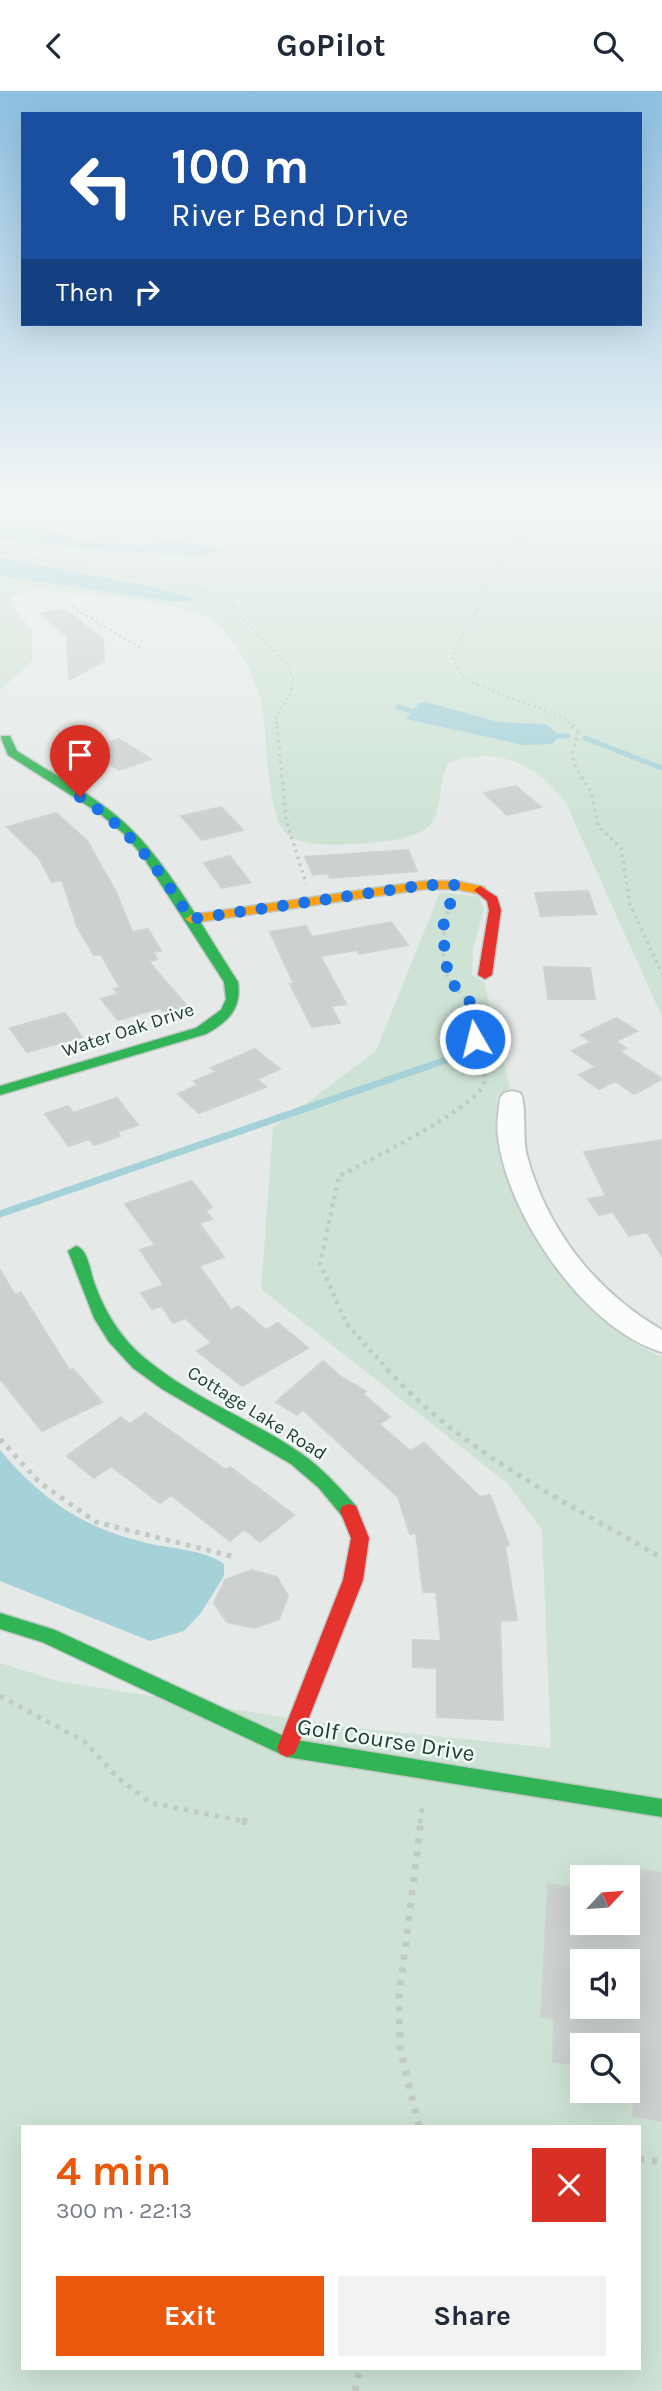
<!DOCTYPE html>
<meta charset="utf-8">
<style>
:root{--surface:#fff;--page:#f2f2f3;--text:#1f2937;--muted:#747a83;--accent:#ea580c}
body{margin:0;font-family:Karla,sans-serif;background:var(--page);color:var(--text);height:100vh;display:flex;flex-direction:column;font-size:26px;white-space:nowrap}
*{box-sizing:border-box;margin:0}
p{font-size:23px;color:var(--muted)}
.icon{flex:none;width:38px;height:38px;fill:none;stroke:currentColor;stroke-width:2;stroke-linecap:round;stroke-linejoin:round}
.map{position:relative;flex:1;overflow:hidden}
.details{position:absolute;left:21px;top:2034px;width:620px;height:245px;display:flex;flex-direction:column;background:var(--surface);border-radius:0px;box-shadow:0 7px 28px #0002}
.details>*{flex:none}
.banner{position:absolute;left:21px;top:21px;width:621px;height:214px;border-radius:0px;box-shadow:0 7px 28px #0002;background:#1a4fa0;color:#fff;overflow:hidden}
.needle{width:46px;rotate:64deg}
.tools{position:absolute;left:570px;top:1774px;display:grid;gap:14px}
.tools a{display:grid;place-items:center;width:70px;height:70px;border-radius:0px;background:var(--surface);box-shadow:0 7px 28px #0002;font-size:35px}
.pin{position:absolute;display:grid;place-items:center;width:60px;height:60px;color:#fff;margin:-72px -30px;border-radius:50% 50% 50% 0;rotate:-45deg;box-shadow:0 0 7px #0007}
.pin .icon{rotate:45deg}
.me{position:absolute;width:77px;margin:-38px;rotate:352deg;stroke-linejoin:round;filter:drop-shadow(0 0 5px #0008)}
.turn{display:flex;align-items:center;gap:24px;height:147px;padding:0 35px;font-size:32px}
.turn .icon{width:91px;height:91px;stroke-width:2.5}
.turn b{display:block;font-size:49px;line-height:60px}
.then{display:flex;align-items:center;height:66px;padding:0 35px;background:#0003;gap:14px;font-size:26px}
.round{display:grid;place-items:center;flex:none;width:74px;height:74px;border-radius:0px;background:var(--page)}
.overview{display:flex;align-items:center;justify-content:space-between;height:119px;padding:0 35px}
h1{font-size:42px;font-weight:700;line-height:52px;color:var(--accent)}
.cta{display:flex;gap:14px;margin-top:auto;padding:14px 35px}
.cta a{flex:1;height:80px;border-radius:0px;background:var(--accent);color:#fff;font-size:28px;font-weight:700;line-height:80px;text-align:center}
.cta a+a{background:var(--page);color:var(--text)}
header{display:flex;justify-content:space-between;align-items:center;height:91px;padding:0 35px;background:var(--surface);font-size:32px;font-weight:700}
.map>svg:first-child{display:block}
</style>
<header><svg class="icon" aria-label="back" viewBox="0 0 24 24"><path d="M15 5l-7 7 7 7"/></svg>GoPilot<svg class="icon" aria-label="search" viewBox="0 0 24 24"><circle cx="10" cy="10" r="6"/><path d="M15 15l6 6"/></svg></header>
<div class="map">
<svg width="662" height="2300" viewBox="0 0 662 2300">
<rect width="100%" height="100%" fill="#e5eae8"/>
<g fill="#cee3d5" fill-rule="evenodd">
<path d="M0,409H662V926L565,710C533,671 497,655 448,672C440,689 441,707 436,724C429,750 378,751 356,753C334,754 307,756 288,744C265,728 268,639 261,610C256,587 233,542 212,529C181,509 76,503 35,498L11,506V515L32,538V570L0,599Z"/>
<path d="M440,801L479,806L484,817L473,858L472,884L484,891L510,997L497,1005C496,1027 495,1048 500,1069C503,1084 514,1099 521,1113C556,1181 589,1234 662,1266V2300H0V1572L58,1590L346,1636L551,1657L542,1439L508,1393L261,1198L273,1037L376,960ZM583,1787H628V1832H583ZM583,1871H628V1916H583ZM583,1955H628V2000H583ZM23,2035H639V2277H23Z"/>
</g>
<g fill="#a5d2d9">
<path d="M19,435L38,436L87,451L140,454L175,450L224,458L206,464L120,461L0,448V438Z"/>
<path d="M0,467L160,497L197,509L176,511L0,485Z"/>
<path d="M426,611L498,631L546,633L560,645L552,653L523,654L406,628L418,613Z"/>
<path d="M0,1359C41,1408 83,1437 147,1452C171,1458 203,1458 224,1473V1485L201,1522L184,1540L150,1550L0,1490Z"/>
</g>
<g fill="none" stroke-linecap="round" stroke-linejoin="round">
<path stroke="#a5d2d9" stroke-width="4.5" d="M398,616L411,620"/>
<g stroke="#a5d2d9" stroke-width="5">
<path d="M560,645H568"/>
<path d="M585,647L662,677"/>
</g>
<g stroke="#a5d2d9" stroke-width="7">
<path d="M486,954L498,950"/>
<path d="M0,1123L469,961"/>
</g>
</g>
<g fill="#ccd1cf" stroke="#ced3d1" stroke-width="2" fill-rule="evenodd">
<path d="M64,518L103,548L104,570L69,589L67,545L41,523Z"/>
<path d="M119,648L151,668L119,679L87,659Z"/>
<path d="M516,695L541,716L507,724L484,702Z"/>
<path d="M221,716L243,739L202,749L181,725Z"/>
<path d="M56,722L87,750L116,801L132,841L148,838L161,860L153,861L157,868L148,870L188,916L165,923L160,917L118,929L101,908L118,903L114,898L120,897L101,863L94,864L77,835L62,789L52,791L39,767L7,736Z"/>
<path d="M408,759L417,780L330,787L328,782L313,784L305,766Z"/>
<path d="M230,765L250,791L222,797L204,772Z"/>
<path d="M588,800L596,823L541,825L535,802Z"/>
<path d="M391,831L408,854L359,863L357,859L320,865L346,913L331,915L340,932L312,936L290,893H294L270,841L306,835L312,846Z"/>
<path d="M544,876L590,877L595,908H548Z"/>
<path d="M65,922L82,946L27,961L10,937Z"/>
<path d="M617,927L637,940L616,950L626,957L619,960L662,988L634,1003L615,990L599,998L579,984L596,976L572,960L591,951L581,944Z"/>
<path d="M255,958L280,978L257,988L266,996L199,1022L178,1003L198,994L194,990L216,981L211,977Z"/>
<path d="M117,1007L138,1034L117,1041L120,1045L94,1054L89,1048L69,1055L45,1023L68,1015L73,1022Z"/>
<path d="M662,1049V1165L647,1141L629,1145L613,1121L599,1124L588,1108L606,1105L584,1061Z"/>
<path d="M192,1090L212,1116L205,1119L212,1128L199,1132L224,1166L199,1175L231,1219L238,1215L266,1239L278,1232L308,1257L242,1295L197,1260L212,1252L185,1227L173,1232L162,1215L152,1218L141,1202L164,1194L140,1159L155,1154L125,1113Z"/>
<path d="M0,1179L15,1204L21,1202L70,1280L73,1278L102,1311L42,1340L0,1288Z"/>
<path d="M323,1270L341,1286L366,1300L363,1303L390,1326L379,1333L410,1360L424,1352L480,1406L490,1404L509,1454L505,1455L517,1529L500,1530L503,1629L437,1626V1577L413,1576V1549L441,1550L436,1501H423L416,1442L410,1443L398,1406L303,1319L297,1324L276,1311Z"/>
<path d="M145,1322L226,1379L230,1376L294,1424L260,1451L244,1438L230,1450L171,1404L160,1412L111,1375L94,1387L67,1365L121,1326L130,1333Z"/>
<path d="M251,1479L277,1486L288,1505L279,1528L255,1537L227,1531L214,1512L225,1489Z"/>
<path d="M641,1779L662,1782V2030L633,2025L635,1955H583V1975L553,1971L554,1928L541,1926L548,1793L583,1798V1832H639ZM583,1871H638L636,1916H583Z"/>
</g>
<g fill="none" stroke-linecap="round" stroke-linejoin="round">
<g stroke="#c2c7c5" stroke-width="4">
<path id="street" d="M512,1000L520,1002C527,1012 522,1049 527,1065C547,1139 596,1201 662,1239V1261C585,1239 506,1122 498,1045C496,1032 499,1019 500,1007L504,1002Z"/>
</g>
<g stroke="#c0c8c5" stroke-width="3">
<g id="fast">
<path d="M2,645H10L17,660C55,685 101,707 133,740C172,779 207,844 238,891C242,918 228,931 206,943L0,1004V995L196,937L221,919L226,908L224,891L142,764L123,742L99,722L8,664L1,647Z"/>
<path d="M76,1155C88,1158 90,1180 94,1191C105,1222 121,1248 147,1269C194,1308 253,1329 302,1363C323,1378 339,1396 356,1415L358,1420L356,1425L349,1427L342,1425L319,1397L291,1373L162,1298L133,1277L109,1251L94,1227L68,1160Z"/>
<path d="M0,1522L55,1539L290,1648L662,1708V1726L287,1666L42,1551L0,1538Z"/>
</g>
</g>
<g stroke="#c0c8c5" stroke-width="3">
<path id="slow" d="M425,790H456L484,796L486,799L480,803L456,798H425L191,832L185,828L191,824Z"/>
</g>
<g stroke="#c0c8c5" stroke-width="3">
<g id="jam">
<path d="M480,795L497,806L501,819L492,884L485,888L478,884L489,819L487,810L474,799Z"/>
<path d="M349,1413L356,1415L369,1447L363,1489L297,1657L294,1663L287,1666L280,1663L277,1657L343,1489L351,1447L340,1420L342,1415Z"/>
</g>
</g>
<g stroke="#c1cac6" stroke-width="2.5" stroke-dasharray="2 3.5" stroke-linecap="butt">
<path d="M572,409L582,414L527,442L510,455L452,565L461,584L474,593L565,627L573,636"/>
<path d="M0,434L95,418L147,423L313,412L383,411L433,416L560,409"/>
<path d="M0,461L211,501L229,508L241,526L286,572L293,588L290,603L276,626L277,636"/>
<path d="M72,516L140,557"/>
</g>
<g stroke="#c1cac6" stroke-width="3.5" stroke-dasharray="2.5 4.5" stroke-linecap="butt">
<path d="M277,635L286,728L306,793"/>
<path d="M572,635L578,642L572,664L576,677L591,701L598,735L621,757L630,813L662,883"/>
<path d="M450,814C444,833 438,873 450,890C458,902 469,906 471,921"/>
</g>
<path stroke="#c1cac6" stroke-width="4.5" stroke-dasharray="3.5 5" stroke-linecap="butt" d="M389,1280L346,1232L320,1173L339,1085C366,1071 474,1018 484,993C488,983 473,935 471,920"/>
<g stroke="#c1cac6" stroke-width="5" stroke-dasharray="4.5 6" stroke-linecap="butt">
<path d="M387,1278C461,1361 568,1412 662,1467"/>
<path d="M0,1348L39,1391L96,1431L235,1466"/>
<path d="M0,1605L84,1650L119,1688L151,1712L247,1731"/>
<path d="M420,1732L423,1711"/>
</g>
<g stroke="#c1cac6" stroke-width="7" stroke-dasharray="5 8" stroke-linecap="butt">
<path d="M242,1730L247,1731"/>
<path d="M419,2035L400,1957L399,1907L421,1730"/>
<path d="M639,2068L662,2071"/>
<path d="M355,2300L360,2277"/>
</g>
<use href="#street" fill="#fbfcfc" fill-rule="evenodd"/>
<use href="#fast" fill="#30b455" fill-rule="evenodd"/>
<use href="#slow" fill="#ff9f0a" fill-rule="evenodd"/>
<use href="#jam" fill="#e5322d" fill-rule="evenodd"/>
</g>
<linearGradient id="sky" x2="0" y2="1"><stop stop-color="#8dc0e2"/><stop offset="0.56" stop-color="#f3f6f5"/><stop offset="1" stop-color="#f3f6f5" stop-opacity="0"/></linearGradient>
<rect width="662" height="731" fill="url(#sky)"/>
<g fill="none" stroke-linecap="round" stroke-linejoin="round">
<path stroke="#1a73e8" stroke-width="12" stroke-dasharray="0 21.6" d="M80,706C133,740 157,777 191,828L425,794H456L442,839L446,867L448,888L470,911L475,948"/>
</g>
<g text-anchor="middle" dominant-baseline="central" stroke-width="5" stroke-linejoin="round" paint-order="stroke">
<g font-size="19" fill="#223e36" stroke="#f3f9f6">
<text transform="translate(128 939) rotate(-18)">Water Oak Drive</text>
<text transform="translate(257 1322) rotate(32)">Cottage Lake Road</text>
</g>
<g font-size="23" fill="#223e36" stroke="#f3f9f6">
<text transform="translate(386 1649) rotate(9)">Golf Course Drive</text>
</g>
</g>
</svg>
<div class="tools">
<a><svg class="needle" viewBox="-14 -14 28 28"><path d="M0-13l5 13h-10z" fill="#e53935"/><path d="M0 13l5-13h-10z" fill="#747a83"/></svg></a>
<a><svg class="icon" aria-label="sound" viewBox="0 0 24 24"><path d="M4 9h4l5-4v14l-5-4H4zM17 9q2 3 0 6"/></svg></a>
<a><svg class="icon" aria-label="search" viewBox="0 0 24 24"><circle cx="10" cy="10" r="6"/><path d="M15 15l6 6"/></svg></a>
</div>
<div class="pin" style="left:80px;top:706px;background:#d93025"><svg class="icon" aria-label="arrive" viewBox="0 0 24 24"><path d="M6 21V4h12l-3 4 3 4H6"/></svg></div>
<svg class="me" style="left:475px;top:948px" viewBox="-20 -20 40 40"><circle r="17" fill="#1a73e8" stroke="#fff" stroke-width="3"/><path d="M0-11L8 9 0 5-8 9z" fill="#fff"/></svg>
<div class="banner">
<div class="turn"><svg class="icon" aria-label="left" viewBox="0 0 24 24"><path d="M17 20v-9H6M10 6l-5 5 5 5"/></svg><div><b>100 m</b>River Bend Drive</div></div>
<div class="then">Then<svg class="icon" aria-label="right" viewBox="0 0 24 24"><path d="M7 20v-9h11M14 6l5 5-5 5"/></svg></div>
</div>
<section class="details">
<div class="overview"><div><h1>4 min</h1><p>300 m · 22:13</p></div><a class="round" style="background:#d93025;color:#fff"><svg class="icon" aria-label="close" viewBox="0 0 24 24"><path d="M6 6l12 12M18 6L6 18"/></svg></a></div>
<div class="cta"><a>Exit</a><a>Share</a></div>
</section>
</div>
